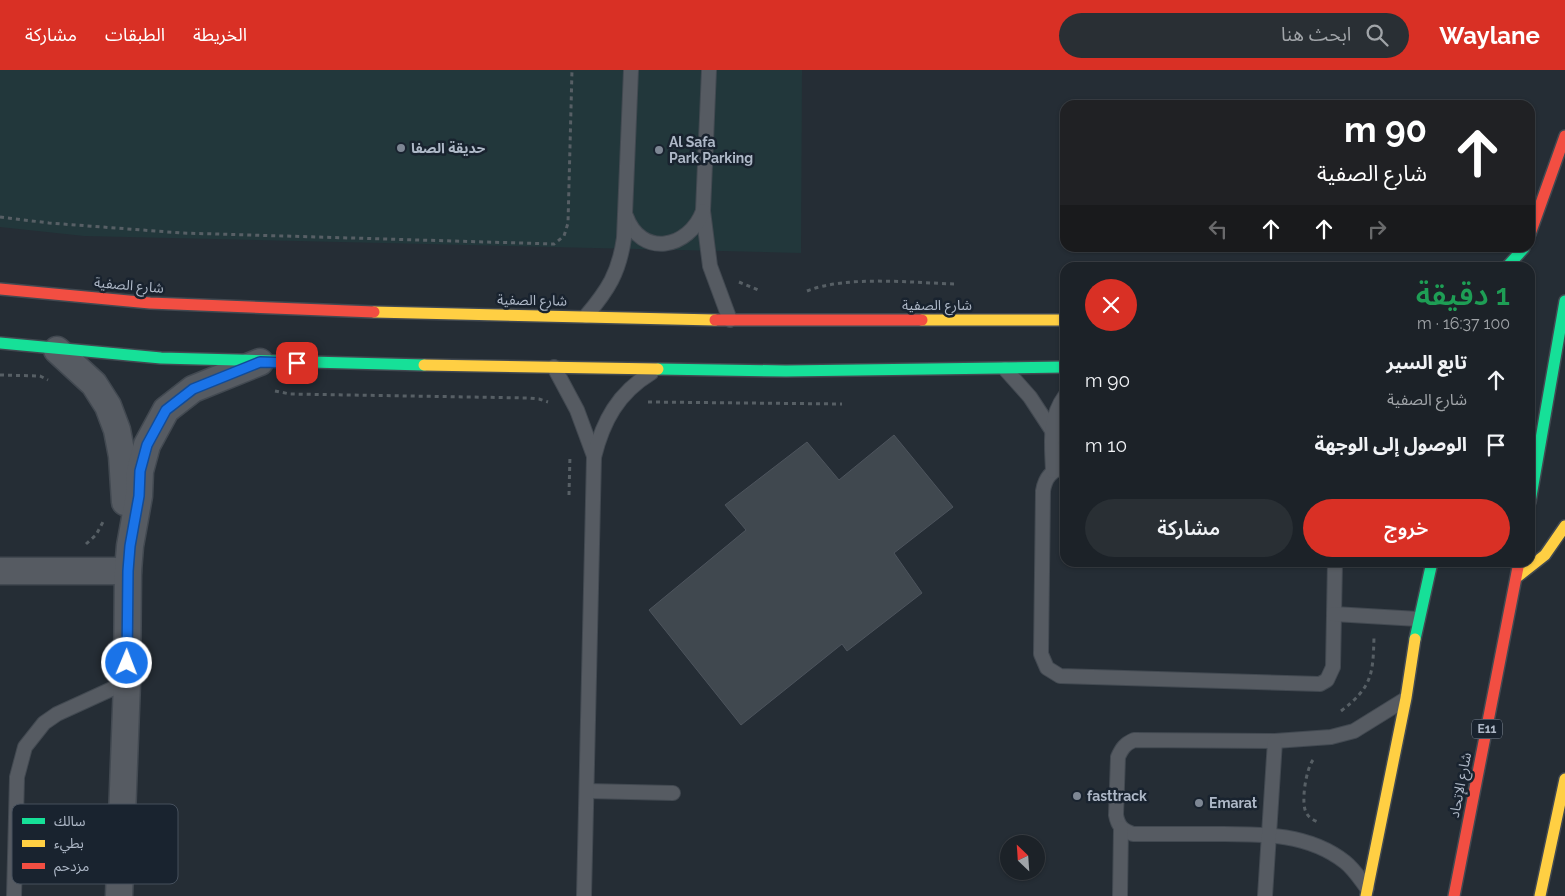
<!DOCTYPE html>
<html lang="ar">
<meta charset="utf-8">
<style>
:root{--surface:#1c2228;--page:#292f34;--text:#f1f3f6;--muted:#a0a4a8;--line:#3a3f45;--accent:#d93025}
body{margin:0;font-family:Raleway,"Noto Sans Arabic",sans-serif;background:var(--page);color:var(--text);direction:rtl;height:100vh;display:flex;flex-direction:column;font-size:19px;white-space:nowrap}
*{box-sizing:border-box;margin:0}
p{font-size:16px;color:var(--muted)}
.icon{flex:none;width:28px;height:28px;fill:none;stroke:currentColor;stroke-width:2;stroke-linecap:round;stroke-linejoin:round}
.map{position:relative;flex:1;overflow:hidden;direction:ltr}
.sheet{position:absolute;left:1060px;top:192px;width:475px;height:305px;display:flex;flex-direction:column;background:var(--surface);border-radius:15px;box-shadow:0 1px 4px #0004,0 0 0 1px var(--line);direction:rtl}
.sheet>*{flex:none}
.hud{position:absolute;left:1060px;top:30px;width:475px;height:152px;border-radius:15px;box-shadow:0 1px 4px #0004,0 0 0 1px var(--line);direction:rtl;background:#202124;color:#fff;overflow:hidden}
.needle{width:32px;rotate:335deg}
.controls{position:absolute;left:1000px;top:765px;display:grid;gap:10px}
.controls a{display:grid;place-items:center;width:45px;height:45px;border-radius:50%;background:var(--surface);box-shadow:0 1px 4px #0004,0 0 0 1px var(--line);font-size:25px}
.pin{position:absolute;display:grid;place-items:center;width:42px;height:42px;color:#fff;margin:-21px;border-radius:10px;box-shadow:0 2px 8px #0006}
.me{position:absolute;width:55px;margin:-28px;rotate:1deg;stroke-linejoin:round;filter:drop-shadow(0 0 4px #0008)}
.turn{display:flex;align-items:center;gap:18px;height:105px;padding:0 25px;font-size:22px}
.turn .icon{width:65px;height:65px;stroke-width:2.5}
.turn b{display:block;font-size:35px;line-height:42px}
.lanes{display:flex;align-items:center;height:48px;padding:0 25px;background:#0003;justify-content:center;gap:25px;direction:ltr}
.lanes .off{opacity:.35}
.round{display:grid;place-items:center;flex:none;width:52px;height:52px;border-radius:26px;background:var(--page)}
.overview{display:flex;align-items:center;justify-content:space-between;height:85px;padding:0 25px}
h1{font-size:30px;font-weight:600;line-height:38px;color:#1e9e55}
.action{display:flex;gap:10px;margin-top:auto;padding:10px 25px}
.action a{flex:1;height:58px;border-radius:30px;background:var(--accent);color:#fff;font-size:20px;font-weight:600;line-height:58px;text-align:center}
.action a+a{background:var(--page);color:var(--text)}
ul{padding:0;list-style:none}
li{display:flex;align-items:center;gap:15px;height:65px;padding:0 25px}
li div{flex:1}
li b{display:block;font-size:19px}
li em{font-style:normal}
header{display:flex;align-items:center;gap:30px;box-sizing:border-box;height:70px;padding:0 25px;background:var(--accent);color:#fff}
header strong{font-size:24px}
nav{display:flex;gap:28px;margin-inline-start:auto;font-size:18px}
.search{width:350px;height:45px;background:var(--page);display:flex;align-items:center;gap:12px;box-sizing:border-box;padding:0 18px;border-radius:28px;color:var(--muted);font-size:19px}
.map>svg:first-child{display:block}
</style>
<header>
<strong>Waylane</strong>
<div class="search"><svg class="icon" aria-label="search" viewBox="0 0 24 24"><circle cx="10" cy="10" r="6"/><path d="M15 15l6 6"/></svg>ابحث هنا</div>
<nav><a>الخريطة</a><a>الطبقات</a><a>مشاركة</a></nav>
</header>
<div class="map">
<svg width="1565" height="826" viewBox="0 0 1565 826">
<rect width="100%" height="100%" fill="#252d35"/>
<path fill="#22373b" d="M0,0H802L801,183L84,166L0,157Z"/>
<path fill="#40484f" stroke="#4d545d" d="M894,365L953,437L894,483L922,523L847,581L842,574L741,655L649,540L746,460L725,435L807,372L839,410Z"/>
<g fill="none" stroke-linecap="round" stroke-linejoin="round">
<g stroke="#424951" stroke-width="16">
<g id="lane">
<path d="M709,0L703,141L710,196L730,250"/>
<path d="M626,146C641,188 689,179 703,141"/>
<path d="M586,246C608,220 619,203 624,168L631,0"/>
<path d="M554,297L577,340L594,386"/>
<path d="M1005,299L1030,327L1051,359"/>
<path d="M1065,397C1051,400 1045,408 1043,421L1041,584L1047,598L1060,606L1320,614L1327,610L1333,597L1335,492"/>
<path d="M1053,401C1052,375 1048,349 1065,326"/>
<path d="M1334,544L1418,549"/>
<path d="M587,721L673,723"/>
<path d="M1367,818C1360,809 1354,799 1345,792C1307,762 1258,764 1213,764C1186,764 1160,764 1133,764C1122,760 1118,756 1116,745L1118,687C1122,678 1125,674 1134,670L1275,671L1331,667L1354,661L1404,630"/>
<path d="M14,826L17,707L25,677L44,653L57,644L127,612"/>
<path d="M584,826L594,387C603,351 618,323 651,303"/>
<path d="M1120,826L1121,758"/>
<path d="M1265,826L1275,671"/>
</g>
</g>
<g stroke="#424951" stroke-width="29">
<g id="street">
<path d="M57,280L94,314L108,336L117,360L122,386L125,432"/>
<path d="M0,501H128"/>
<path d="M119,826L127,612L128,501L130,476L139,426L140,401L147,375L166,340L193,319L260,292"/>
</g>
</g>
<g stroke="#424951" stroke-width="14">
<g id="fast">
<path d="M1506,198L1524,178"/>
<path d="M0,273L161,288L424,295"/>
<path d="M658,299L786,301L1065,297"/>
<path d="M1530,432L1565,231"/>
<path d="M1415,569L1432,492"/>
</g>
</g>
<g stroke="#424951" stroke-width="14">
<g id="slow">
<path d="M374,242L715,250"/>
<path d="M922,250H1065"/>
<path d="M424,295L658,299"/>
<path d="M1517,507L1545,485L1565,456"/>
<path d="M1366,826L1406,628L1415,569"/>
<path d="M1540,826L1565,709"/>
</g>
</g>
<g stroke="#424951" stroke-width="14">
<g id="jam">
<path d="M1530,164L1565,66"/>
<path d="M0,219L150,233L374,242"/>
<path d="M715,250H922"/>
<path d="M1454,826L1519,492"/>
</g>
</g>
<g stroke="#575f65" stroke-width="3" stroke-dasharray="4 4" stroke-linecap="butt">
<path d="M0,147L49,153L182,163L554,174L564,166L568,153L572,0"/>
<path d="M739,212L761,221"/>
<path d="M807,221C848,205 912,213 957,214"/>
<path d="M0,305L40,306L48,310"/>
<path d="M275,321L290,324L529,328L539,329L548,332"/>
<path d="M648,332L842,334"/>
<path d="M569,425L570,385"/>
<path d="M86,474L96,465L104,450"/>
<path d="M1341,641C1372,617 1373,605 1374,567"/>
<path d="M1313,690C1306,699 1300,735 1307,744C1310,749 1316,751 1320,753"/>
</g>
<use href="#lane" stroke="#565b62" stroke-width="14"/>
<use href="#street" stroke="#565b62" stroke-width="26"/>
<use href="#fast" stroke="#16e098" stroke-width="11"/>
<use href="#slow" stroke="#ffcf43" stroke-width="11"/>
<use href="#jam" stroke="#f24e42" stroke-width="11"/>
</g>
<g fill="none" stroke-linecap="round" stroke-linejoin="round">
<g stroke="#114b97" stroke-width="12">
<path id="route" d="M127,593L128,501L130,476L139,426L140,401L147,375L166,340L193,319L260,292L297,293"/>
</g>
<use href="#route" stroke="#1a73e8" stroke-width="9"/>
</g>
<g fill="#7e8794" stroke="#19232f" stroke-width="2">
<circle cx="401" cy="78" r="5"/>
<circle cx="659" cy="80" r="5"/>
<circle cx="1077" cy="726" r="5"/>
<circle cx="1199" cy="733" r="5"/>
</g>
<g text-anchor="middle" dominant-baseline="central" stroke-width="5" stroke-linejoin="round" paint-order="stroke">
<rect fill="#19232f" stroke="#818b99" stroke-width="1" x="1472" y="649.5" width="30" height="19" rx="4"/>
<g font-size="12" font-weight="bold" fill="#aeb8c7">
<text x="1487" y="659">E11</text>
</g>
<g font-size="14" font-weight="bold" fill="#aeb8c7" stroke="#19232f" text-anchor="start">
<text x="669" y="72">Al Safa<tspan x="669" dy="16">Park Parking</tspan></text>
<text x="411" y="78">حديقة الصفا</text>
<text x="1087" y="726">fasttrack</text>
<text x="1209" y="733">Emarat</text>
</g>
<g font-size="14" fill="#aeb8c7" stroke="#19232f">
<text transform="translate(129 215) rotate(5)">شارع الصفية</text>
<text transform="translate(532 230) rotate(1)">شارع الصفية</text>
<text x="937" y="235">شارع الصفية</text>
<text transform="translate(1460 715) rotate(-79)">شارع الإتحاد</text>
</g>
</g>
<rect x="12" y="734" width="166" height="80" rx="8" fill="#19232f" stroke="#46505d" stroke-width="1"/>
<rect x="22" y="748" width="23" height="6" fill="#16e098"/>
<rect x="22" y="770" width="23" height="7" fill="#ffcf43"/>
<rect x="22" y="793" width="23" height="6" fill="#f24e42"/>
<g font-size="14" fill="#aeb8c7">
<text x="54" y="756">سالك</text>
<text x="54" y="778">بطيء</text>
<text x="54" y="801">مزدحم</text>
</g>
</svg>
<div class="controls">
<a><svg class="needle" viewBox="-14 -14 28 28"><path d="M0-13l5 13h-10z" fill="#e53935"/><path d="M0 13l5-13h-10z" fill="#a0a4a8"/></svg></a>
</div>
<div class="pin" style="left:297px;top:293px;background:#d93025"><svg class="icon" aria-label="arrive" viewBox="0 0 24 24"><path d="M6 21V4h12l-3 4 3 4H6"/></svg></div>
<svg class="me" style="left:127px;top:593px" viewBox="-20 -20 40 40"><circle r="17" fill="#1a73e8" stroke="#fff" stroke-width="3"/><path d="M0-11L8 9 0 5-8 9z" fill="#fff"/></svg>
<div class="hud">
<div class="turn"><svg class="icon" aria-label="ahead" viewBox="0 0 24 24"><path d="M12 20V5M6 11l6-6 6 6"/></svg><div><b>90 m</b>شارع الصفية</div></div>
<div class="lanes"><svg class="icon off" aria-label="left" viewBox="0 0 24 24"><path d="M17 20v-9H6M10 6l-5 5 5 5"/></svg><svg class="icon" aria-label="ahead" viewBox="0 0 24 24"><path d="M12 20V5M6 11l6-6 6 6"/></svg><svg class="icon" aria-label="ahead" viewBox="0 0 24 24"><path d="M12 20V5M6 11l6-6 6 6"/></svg><svg class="icon off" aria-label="right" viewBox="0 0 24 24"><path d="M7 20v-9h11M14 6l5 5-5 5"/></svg></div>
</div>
<section class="sheet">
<div class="overview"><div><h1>1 دقيقة</h1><p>100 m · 16:37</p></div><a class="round" style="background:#d93025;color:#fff"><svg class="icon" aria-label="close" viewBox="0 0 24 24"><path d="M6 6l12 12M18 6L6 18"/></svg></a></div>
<ul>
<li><svg class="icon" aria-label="ahead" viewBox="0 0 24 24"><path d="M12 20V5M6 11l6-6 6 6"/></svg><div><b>تابع السير</b><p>شارع الصفية</p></div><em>90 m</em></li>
<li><svg class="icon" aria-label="arrive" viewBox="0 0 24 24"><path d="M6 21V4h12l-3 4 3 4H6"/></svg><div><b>الوصول إلى الوجهة</b></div><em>10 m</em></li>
</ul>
<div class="action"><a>خروج</a><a>مشاركة</a></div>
</section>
</div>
